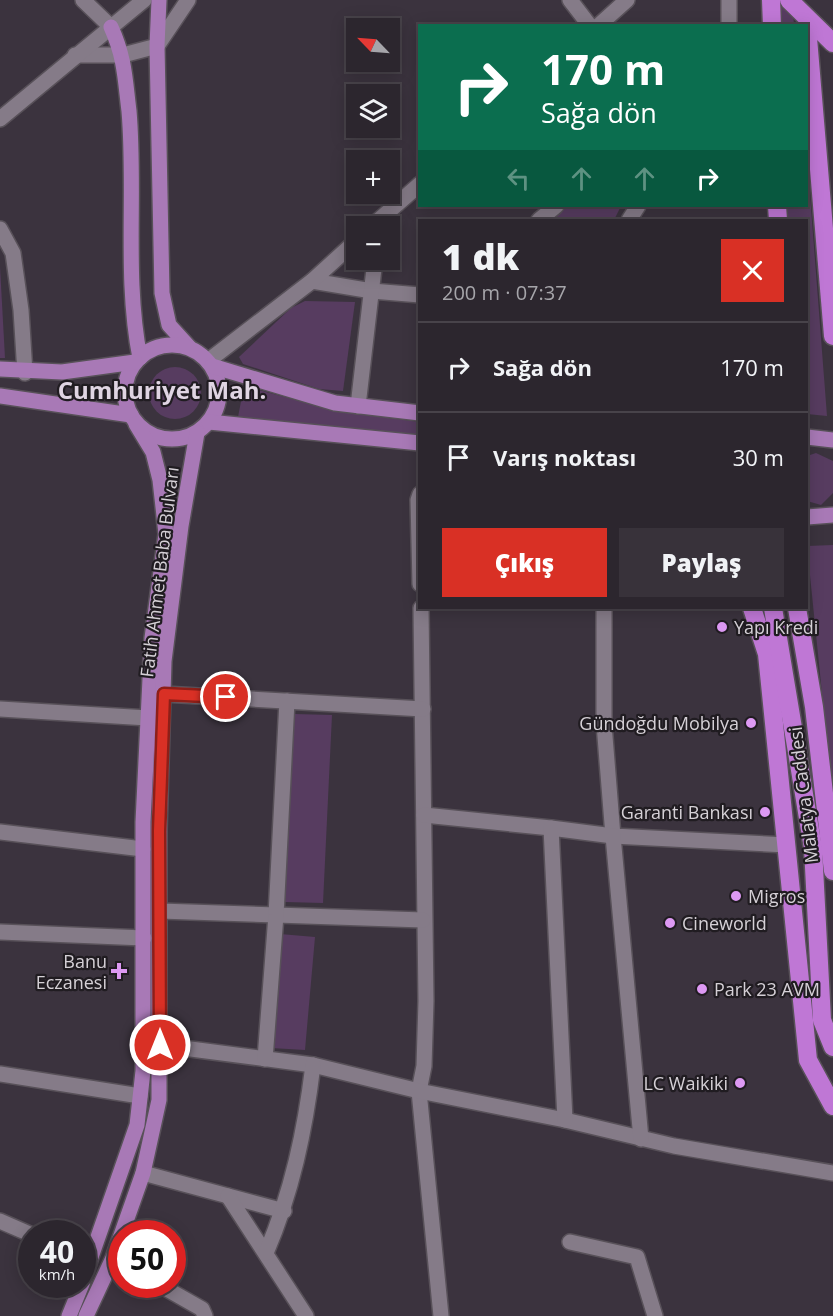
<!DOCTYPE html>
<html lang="tr">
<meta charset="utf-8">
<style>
:root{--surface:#2c262e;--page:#38323a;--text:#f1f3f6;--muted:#a6a5aa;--line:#48434a;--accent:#d93025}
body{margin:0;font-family:"Open Sans",sans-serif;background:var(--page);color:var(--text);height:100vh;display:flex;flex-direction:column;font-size:22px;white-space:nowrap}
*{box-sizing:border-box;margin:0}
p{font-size:20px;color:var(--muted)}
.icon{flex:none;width:33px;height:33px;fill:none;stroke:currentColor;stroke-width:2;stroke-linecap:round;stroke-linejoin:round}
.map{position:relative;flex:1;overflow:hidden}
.panel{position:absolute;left:418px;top:219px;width:390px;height:390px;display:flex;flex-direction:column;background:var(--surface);border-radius:0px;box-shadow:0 3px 15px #0003,0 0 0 2px var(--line)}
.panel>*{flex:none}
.guide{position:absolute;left:418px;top:24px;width:390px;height:183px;border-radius:0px;box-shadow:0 3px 15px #0003,0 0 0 2px var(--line);background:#0b6e4f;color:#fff;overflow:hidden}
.needle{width:39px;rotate:295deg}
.controls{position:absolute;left:346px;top:18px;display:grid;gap:12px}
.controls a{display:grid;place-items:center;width:54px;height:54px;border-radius:0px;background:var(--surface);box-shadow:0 3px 15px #0003,0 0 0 2px var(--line);font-size:30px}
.speed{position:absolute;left:18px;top:1220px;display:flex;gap:12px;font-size:30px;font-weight:700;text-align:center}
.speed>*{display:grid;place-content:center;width:78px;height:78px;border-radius:50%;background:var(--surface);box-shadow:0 3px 15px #0003,0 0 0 2px var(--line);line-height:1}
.speed small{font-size:15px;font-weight:400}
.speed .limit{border:9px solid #d22;background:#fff;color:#111}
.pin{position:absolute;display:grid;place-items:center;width:51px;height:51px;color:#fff;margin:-26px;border:3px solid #fff;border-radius:50%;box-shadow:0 2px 6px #0007}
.me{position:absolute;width:66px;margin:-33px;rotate:0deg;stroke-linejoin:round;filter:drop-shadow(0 0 4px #0008)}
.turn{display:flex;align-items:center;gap:21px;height:126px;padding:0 24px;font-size:27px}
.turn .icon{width:78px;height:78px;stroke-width:2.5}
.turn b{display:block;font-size:42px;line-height:51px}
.lanes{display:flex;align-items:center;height:57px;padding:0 24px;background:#0003;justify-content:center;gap:30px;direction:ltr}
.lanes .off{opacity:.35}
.round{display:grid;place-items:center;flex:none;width:63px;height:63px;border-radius:0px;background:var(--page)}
.headline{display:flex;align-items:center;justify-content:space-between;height:102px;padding:0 24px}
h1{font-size:36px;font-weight:800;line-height:45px}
.button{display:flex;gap:12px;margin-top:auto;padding:12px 24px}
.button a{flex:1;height:69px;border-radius:0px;background:var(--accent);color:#fff;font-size:24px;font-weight:800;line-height:69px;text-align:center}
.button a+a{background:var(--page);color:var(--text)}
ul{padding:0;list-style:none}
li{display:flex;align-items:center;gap:18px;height:90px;padding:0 24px;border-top:2px solid var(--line)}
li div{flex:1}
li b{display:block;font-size:22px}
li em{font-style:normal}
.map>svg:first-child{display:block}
</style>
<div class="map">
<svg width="833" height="1316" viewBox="0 0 833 1316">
<rect width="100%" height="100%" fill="#3b333e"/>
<g fill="#573c60">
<path d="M778,0H792L794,25H780Z"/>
<path d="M807,156L827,416L807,414V220H788L787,206H807Z"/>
<path d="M565,206H621L614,220H548Z"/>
<path d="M0,267L5,358H0Z"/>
<path d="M305,301L355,302L343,391L319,389L243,364L239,357L291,308Z"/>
<circle cx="175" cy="393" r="26"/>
<path d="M244,386L341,412L420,422V435L238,417Z"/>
<path d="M816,453L833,461V493L821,505L807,501V456Z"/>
<path d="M833,545V801L807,546Z"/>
<path d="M294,714L332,715L323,903L285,902Z"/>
<path d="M280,934L315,937L305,1050L271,1048Z"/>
</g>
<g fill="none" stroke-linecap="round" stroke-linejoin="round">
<g stroke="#585159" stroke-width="18">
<g id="minor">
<path d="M83,0L111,27"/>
<path d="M570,0L590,26"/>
<path d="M598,26L627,0"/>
<path d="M729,26V0"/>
<path d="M75,55H123L157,46L188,0"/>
<path d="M0,119L144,0"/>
<path d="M539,220L556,206"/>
<path d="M629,220L638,206"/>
<path d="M372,226L420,184"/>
<path d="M0,229L13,253L21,310L25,373"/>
<path d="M312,281L372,291L420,295"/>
<path d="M208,361L312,281L357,240"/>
<path d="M358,406L375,260"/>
<path d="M420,494L418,500L420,584"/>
<path d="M421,608L426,1001L424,1066L419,1091L441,1316"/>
<path d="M604,608V724L613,836L787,845"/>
<path d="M164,694L423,709"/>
<path d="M0,709L148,718"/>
<path d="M424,815L551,828"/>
<path d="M0,832L143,849"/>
<path d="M160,911L423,920"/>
<path d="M0,932L144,938"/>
<path d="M160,1045L313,1065L419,1091L565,1120L674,1146L833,1173"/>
<path d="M265,1059L276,915L287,701"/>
<path d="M0,1074L140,1096"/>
<path d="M565,1120L551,828L613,836L641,1139"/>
<path d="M143,1173L284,1211"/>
<path d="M228,1196L306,1316"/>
<path d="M0,1221L32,1235"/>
<path d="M570,1242L637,1257L655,1316"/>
<path d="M266,1253C292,1192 305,1131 313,1065"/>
<path d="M158,1284L202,1309L205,1316"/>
</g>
</g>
<g stroke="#585159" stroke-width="18">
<g id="major">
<path d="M159,0L157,46L162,293L169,325L189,347"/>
<path d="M111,27C125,58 125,79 129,111C136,193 124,277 140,358"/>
<circle cx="172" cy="392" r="47"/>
<path d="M212,366L335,403L420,413"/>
<path d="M0,369L62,372L135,362"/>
<path d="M0,396L131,415"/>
<path d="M209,422L420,443"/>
<path d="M807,437L833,440"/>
<path d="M807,517L833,515"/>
<path d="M82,1283L137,1125L143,1071V822L152,638L166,534L160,480L153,452L136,424"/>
<path d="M69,1316L82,1284"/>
<path d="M86,1316L113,1258L143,1173L159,1100V831L164,661L181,526L197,433"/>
</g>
</g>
<g stroke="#585159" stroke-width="21">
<g id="highway">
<path d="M771,0L772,26"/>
<path d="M789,0L833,43"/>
<path d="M807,26L833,336"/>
<path d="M777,206L778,220"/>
<path d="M752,608L767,654L808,1060L833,1106"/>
<path d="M773,608L813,848L822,1020L833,1047"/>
<path d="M797,608L814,707L833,871"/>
</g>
</g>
<use href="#minor" stroke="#857b88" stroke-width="15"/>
<use href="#major" stroke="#a879b6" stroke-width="15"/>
<use href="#highway" stroke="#bf77d5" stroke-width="18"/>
</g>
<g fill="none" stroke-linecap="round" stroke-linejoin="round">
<g stroke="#8d1f18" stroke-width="15">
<path id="route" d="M160,1045L159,831L164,694L226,697"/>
</g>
<use href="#route" stroke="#d93025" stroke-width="10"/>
</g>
<g fill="#dd99f3" stroke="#201c21" stroke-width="2">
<circle cx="722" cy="627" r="6"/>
<circle cx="751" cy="723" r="6"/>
<circle cx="765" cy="812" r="6"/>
<circle cx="736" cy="896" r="6"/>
<circle cx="670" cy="923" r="6"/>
<path d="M116 962h6v6h6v6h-6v6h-6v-6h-6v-6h6z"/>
<circle cx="702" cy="989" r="6"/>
<circle cx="740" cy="1083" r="6"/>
</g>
<g text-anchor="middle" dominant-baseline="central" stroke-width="4.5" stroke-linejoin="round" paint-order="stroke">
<g font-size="18" fill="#d5d0d6" stroke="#201c21">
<text transform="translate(159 572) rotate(-83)">Fatih Ahmet Baba Bulvarı</text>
<text transform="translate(803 795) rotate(-97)">Malatya Caddesi</text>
</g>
<g font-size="18" fill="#d5d0d6" stroke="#201c21" text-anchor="start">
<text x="734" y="627">Yapı Kredi</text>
<text x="739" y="723" text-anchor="end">Gündoğdu Mobilya</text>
<text x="753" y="812" text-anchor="end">Garanti Bankası</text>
<text x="748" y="896">Migros</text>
<text x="682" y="923">Cineworld</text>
<text x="107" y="961" text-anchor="end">Banu<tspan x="107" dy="21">Eczanesi</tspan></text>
<text x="714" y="989">Park 23 AVM</text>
<text x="728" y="1083" text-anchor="end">LC Waikiki</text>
</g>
<g font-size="24" font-weight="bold" fill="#e0d5e3" stroke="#201c21">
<text x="162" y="389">Cumhuriyet Mah.</text>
</g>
</g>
</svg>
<div class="controls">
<a><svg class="needle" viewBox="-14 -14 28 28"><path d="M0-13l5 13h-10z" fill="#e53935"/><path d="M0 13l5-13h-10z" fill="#a6a5aa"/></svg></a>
<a><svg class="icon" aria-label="layers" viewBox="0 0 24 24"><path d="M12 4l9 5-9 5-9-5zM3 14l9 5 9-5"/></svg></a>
<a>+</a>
<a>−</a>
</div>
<div class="speed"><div>40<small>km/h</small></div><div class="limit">50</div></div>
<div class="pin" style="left:226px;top:697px;background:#d93025"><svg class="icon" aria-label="arrive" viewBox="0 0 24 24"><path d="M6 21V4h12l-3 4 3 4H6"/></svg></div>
<svg class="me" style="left:160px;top:1045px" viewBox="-20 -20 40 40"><circle r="17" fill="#d93025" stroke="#fff" stroke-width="3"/><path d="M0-11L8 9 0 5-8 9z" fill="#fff"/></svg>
<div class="guide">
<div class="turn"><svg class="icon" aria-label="right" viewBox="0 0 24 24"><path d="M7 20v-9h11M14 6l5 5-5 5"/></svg><div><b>170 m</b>Sağa dön</div></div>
<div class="lanes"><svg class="icon off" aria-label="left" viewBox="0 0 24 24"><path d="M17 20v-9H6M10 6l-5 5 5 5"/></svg><svg class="icon off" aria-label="ahead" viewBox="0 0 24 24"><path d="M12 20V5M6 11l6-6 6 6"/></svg><svg class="icon off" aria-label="ahead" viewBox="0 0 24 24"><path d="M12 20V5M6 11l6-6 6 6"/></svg><svg class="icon" aria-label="right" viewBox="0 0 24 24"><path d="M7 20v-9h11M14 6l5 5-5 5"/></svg></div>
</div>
<section class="panel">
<div class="headline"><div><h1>1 dk</h1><p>200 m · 07:37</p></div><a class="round" style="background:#d93025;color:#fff"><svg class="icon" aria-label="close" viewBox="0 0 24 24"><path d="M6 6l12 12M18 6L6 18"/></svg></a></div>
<ul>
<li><svg class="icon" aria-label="right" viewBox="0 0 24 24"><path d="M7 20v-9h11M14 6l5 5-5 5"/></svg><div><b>Sağa dön</b></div><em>170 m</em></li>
<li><svg class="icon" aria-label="arrive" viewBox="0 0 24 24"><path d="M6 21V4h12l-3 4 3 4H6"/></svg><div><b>Varış noktası</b></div><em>30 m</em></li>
</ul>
<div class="button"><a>Çıkış</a><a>Paylaş</a></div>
</section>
</div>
